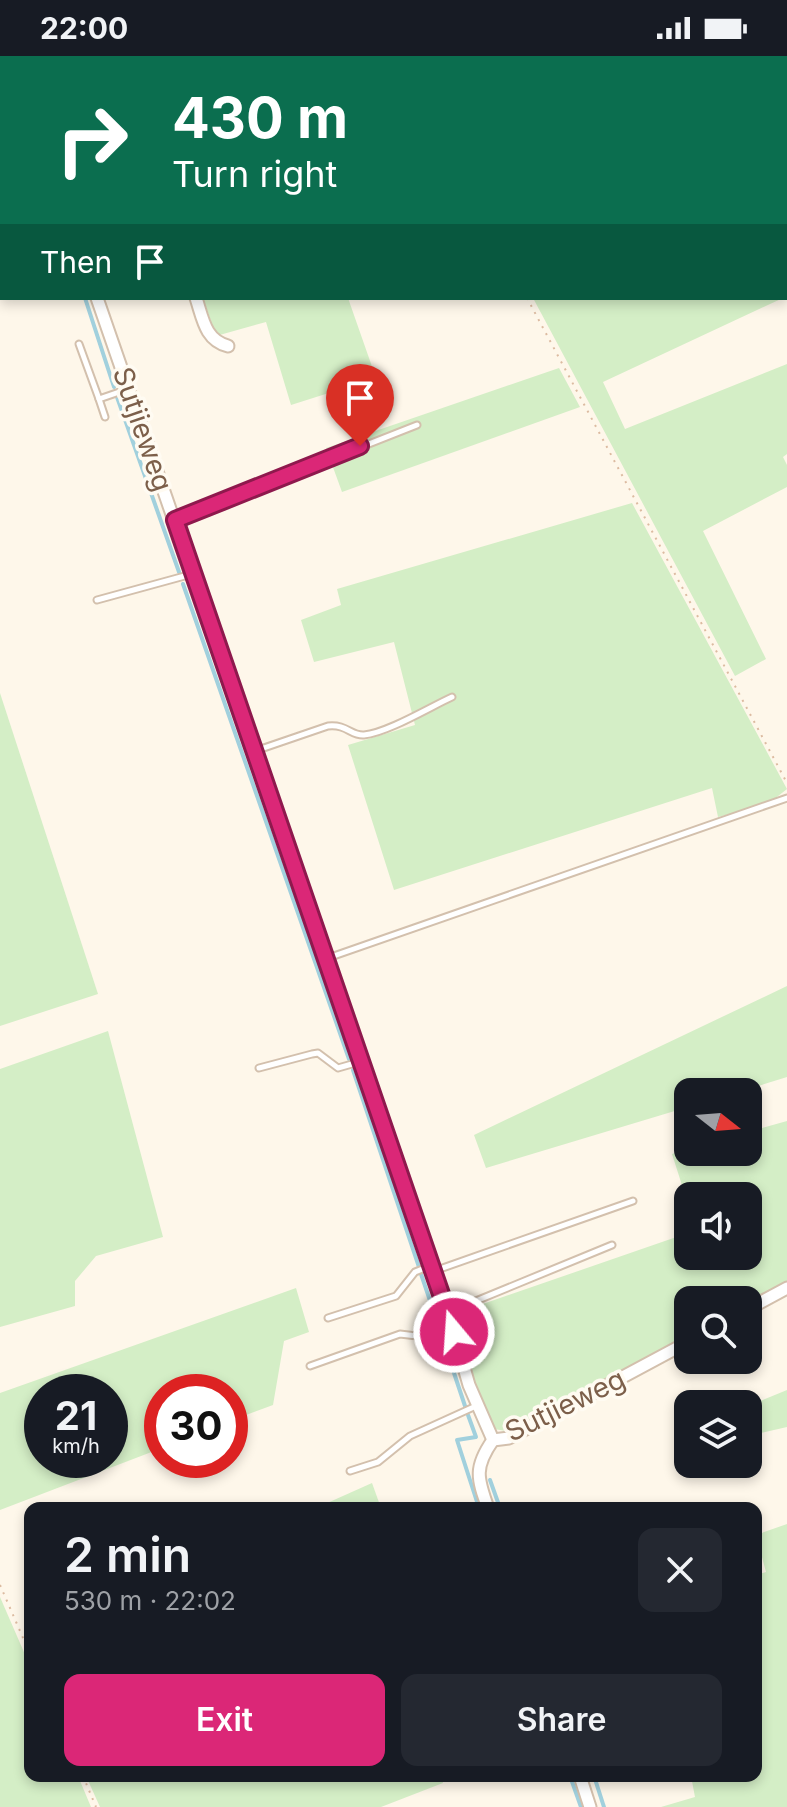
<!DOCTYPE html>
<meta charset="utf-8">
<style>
:root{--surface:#171b24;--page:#242831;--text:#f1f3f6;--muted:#9ea1a6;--accent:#db2777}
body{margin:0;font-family:Inter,sans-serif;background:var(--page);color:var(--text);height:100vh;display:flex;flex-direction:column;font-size:30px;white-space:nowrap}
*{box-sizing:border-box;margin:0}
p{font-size:26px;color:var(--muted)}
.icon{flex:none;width:44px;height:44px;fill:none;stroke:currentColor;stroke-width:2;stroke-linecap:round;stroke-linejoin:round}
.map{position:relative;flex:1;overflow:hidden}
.side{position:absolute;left:24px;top:1446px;width:738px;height:280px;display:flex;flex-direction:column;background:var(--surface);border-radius:16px;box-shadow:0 4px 12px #0003}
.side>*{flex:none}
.banner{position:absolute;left:0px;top:0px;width:788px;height:244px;box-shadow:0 4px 12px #0003;background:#0b6e4f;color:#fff;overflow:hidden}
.needle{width:52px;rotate:107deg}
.fabs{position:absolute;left:674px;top:1022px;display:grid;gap:16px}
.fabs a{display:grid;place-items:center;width:88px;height:88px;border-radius:16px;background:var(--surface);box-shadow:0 4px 12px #0003;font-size:40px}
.speed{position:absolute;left:24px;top:1318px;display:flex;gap:16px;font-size:40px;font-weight:700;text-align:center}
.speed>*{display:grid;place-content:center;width:104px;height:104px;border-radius:50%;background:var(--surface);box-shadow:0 4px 12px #0003;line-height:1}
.speed small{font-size:20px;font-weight:400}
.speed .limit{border:12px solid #d22;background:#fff;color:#111}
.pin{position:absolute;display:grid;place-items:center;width:68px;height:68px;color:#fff;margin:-82px -34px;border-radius:50% 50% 50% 0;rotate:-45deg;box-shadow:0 0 8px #0007}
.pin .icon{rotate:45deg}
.me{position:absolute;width:88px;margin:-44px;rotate:342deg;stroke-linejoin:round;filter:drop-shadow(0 0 6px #0008)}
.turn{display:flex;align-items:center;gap:28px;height:168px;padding:0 40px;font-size:36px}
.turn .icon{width:104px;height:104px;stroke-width:2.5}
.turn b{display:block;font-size:56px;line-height:68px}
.then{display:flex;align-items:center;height:76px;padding:0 40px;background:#0003;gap:16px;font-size:30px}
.round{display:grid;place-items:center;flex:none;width:84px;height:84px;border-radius:16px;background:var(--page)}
.summary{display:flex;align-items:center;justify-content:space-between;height:136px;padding:0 40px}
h1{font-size:48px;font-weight:600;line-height:60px}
.action{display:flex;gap:16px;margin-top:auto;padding:16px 40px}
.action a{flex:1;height:92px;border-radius:16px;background:var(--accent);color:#fff;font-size:32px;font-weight:600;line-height:92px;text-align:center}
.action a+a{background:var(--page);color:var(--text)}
.status{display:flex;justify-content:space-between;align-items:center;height:56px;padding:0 40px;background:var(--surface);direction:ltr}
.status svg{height:22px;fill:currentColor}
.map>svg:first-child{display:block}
</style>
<div class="status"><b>22:00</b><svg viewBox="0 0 49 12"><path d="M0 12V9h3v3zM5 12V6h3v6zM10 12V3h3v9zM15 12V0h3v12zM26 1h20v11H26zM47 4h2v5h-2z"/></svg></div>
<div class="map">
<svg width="787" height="1751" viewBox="0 0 787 1751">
<rect width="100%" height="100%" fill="#fef7ea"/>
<g fill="#d4eec6" fill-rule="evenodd">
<path d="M203,242H348L376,322L291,349L266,266L216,280Z"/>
<path d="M533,242H783L603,326L625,373L787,308V398L783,401L787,409V431L703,475L766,603L735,620Z"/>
<path d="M559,312L580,351L342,436L326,392Z"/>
<path d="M632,447L787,733L768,748L718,761L712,732L394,834L348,689L415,669L394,586L314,606L301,564L341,549L337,533Z"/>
<path d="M0,637L98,938L0,970Z"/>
<path d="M787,930V1021L739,1036H688V1051L486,1112L474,1079Z"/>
<path d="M108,975L163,1181L96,1200L75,1225V1250L0,1271V1013Z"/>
<path d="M787,1065V1225L748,1246L688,1244V1279L516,1372L506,1375L494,1373L473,1327L454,1258L688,1177V1200H748V1140H688V1148L672,1098L688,1093V1096H748V1076Z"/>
<path d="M296,1232L309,1276L284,1285L273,1349L230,1365V1336H162V1392L0,1454V1337ZM42,1336H110V1404H42Z"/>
<path d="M787,1334V1371L748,1380V1350Z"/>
<path d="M372,1427L381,1452H316Z"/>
<path d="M787,1468V1751H661L695,1741L691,1720H756V1519L766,1516L756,1479Z"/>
<path d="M0,1541L30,1610V1720H78L91,1751H0Z"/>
<path d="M86,1720H441L443,1727L381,1751H100Z"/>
</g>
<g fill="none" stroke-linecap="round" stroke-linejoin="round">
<g stroke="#a1d0dd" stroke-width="4">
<path d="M786,0L787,2"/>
<path d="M162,2L168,0"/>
<path d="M0,59H2"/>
<path d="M85,242L114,331"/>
<path d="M117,341L179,516"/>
<path d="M183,528L349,1003"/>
<path d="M353,1014L419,1211"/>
<path d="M421,1218L440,1274"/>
<path d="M442,1281L465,1350"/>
<path d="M468,1359L476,1381L457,1384L479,1452"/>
<path d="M490,1424L500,1452"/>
<path d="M570,1720L581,1751"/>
<path d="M594,1720L604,1751"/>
</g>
<g stroke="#d3c0ad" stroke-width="9">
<g id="service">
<path d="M761,0L762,2"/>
<path d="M79,288L99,343L128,333"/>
<path d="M99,343L105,361"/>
<path d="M176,464L417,369"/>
<path d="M97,544L192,518"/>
<path d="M255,695L328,670C347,668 351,680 364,679C387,677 430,651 452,641"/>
<path d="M325,903L787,742"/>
<path d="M259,1012L312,998L318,997L338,1012L359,1006"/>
<path d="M434,1215L633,1145"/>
<path d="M449,1256L612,1189"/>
<path d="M328,1262L396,1240L415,1216L430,1210"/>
<path d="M310,1310L400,1278L425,1281L453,1276"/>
<path d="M350,1415L378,1406L410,1380L476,1350"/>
</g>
</g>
<g stroke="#d3c0ad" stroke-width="15">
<g id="minor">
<path d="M120,2L126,0"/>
<path d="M227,2L228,0"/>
<path d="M0,46L2,45"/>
<path d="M97,242L448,1256L469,1329L493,1384"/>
<path d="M196,242C203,263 205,284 228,290"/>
<path d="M748,1253L787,1232"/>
<path d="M493,1384L509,1382L688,1286"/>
<path d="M488,1452C477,1422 474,1411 493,1384"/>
<path d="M580,1720L590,1751"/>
</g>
</g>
<g stroke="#dcbba1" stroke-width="2" stroke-dasharray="2 6" stroke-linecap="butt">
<path d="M527,242L787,727"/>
<path d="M0,1529L30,1598"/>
<path d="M83,1720L96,1751"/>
</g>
<use href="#service" stroke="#fff" stroke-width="5"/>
<use href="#minor" stroke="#fff" stroke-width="11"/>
</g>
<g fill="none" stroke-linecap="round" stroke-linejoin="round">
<g stroke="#8e194d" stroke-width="20">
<path id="route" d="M360,390L175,464L454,1276"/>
</g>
<use href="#route" stroke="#db2777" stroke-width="14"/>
</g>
<g text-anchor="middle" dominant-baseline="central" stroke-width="7" stroke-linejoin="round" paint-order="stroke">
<g font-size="28" fill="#7c5f4a" stroke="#fffbf2">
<text transform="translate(143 373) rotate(71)">Sutjieweg</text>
<text transform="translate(565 1349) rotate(-26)">Sutjieweg</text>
</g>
</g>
</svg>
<div class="fabs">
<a><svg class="needle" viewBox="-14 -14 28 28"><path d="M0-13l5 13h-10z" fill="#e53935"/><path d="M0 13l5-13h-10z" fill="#9ea1a6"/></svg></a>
<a><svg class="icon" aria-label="sound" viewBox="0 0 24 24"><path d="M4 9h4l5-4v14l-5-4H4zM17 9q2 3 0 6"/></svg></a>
<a><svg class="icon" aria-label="search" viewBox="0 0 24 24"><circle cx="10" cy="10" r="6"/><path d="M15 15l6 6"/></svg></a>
<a><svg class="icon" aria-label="layers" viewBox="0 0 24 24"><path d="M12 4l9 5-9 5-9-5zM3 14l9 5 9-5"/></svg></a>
</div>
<div class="speed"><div>21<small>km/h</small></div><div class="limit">30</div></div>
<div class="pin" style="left:360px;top:390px;background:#d93025"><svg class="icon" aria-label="arrive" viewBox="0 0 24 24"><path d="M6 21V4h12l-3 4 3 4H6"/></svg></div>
<svg class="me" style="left:454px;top:1276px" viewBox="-20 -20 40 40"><circle r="17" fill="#db2777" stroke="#fff" stroke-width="3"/><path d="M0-11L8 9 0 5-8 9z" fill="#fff"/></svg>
<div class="banner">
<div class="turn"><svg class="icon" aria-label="right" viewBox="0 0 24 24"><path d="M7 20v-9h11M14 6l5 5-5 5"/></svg><div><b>430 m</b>Turn right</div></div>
<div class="then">Then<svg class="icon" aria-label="arrive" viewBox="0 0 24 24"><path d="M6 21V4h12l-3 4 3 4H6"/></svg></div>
</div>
<section class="side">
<div class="summary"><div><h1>2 min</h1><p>530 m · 22:02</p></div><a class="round"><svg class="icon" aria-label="close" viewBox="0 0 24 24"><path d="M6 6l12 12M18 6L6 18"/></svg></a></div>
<div class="action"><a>Exit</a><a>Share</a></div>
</section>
</div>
